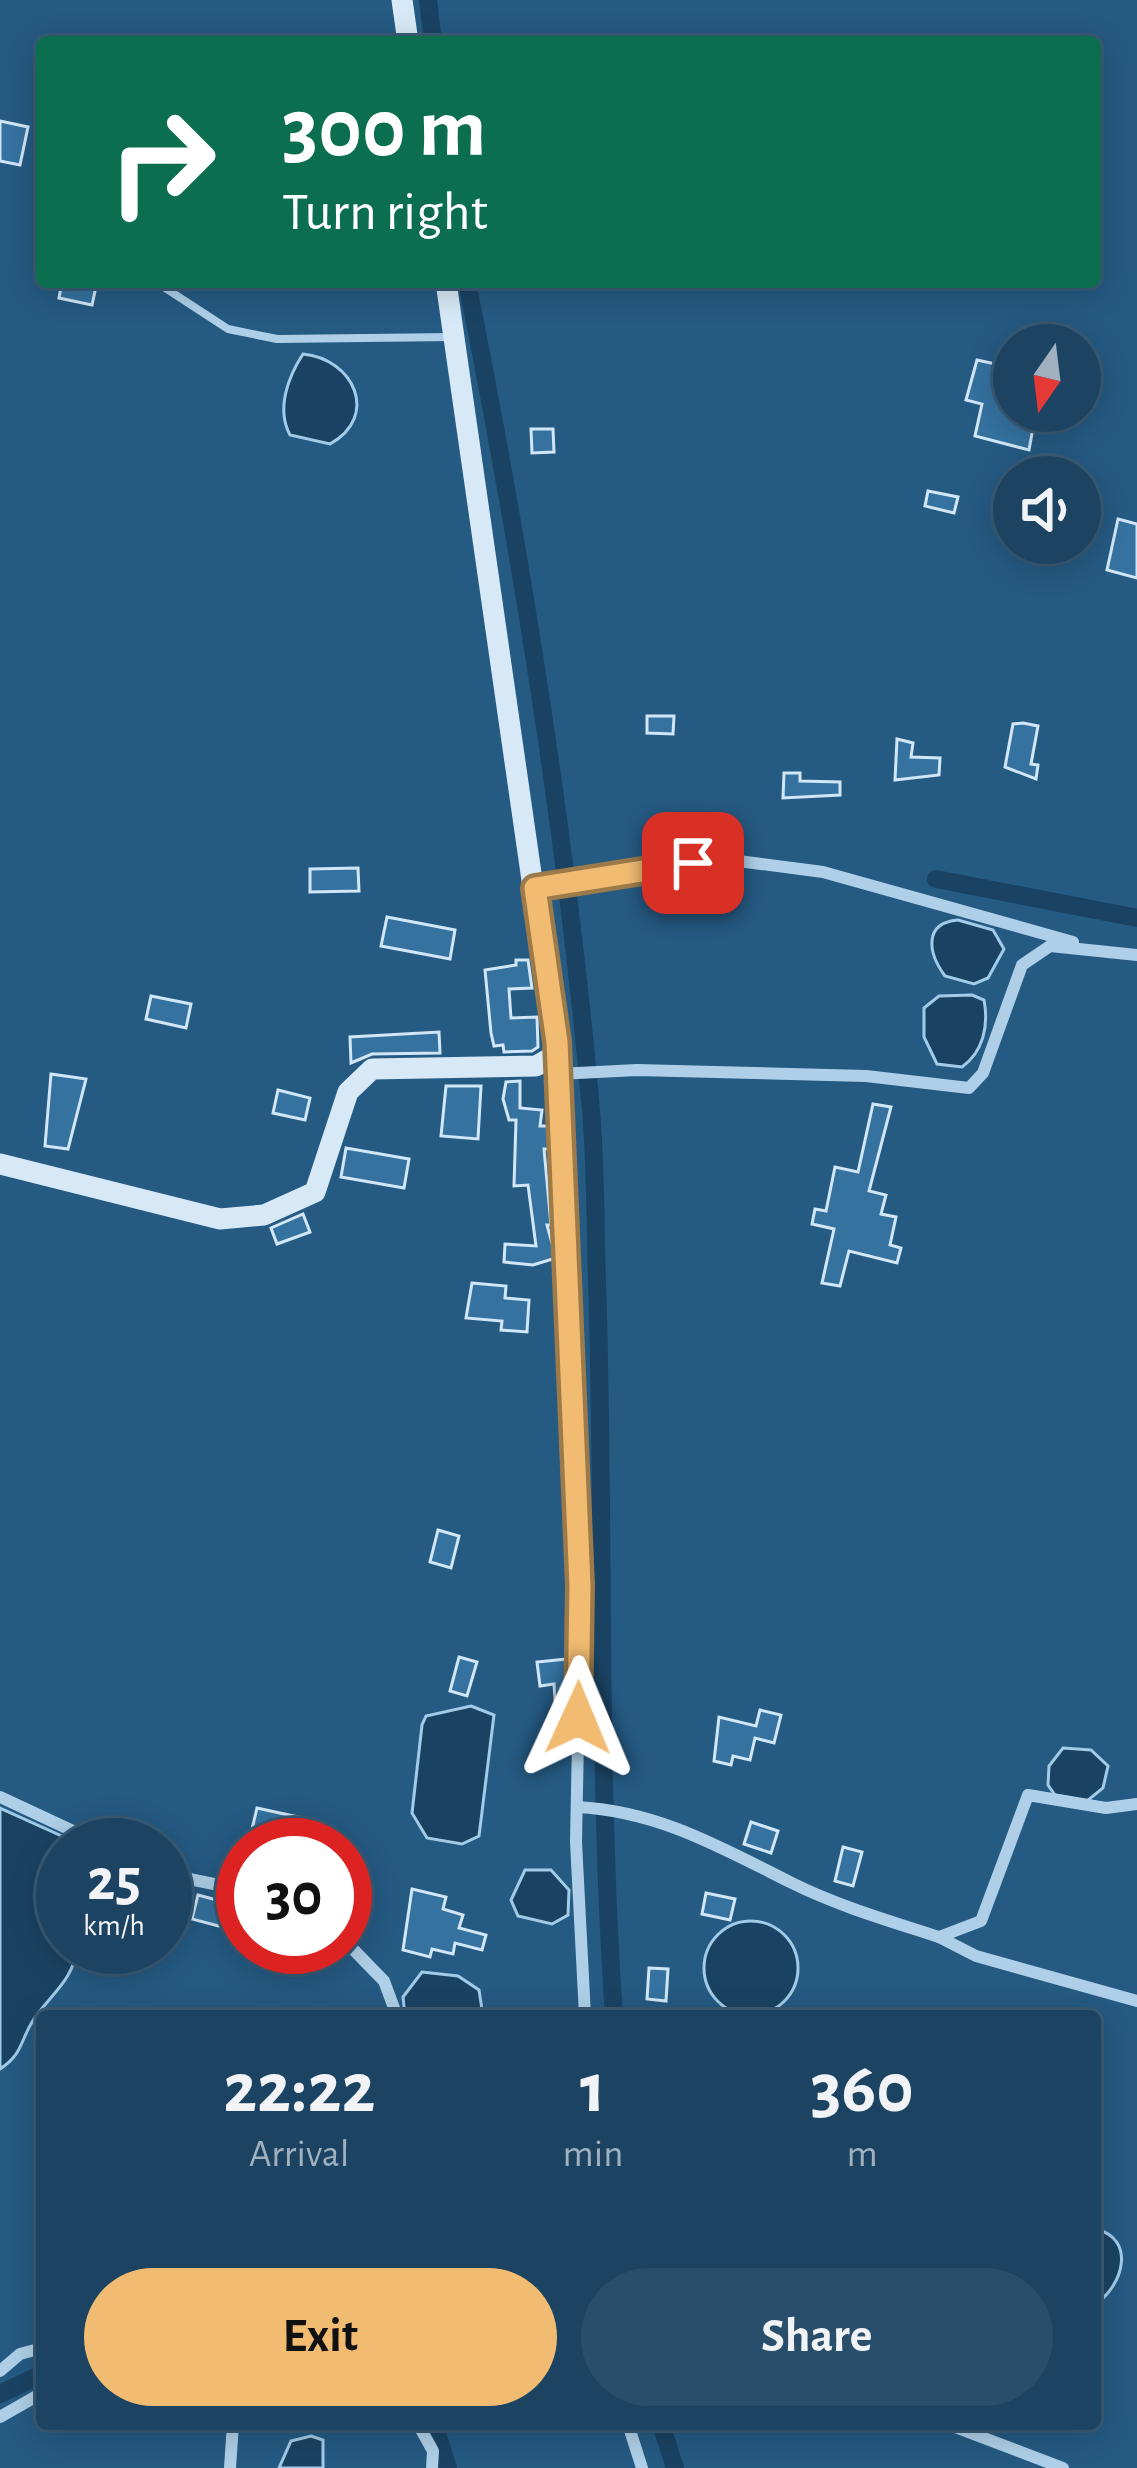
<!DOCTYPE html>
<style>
:root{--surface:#1c4462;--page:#294e6b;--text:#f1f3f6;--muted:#a0b0be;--line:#3a5c77;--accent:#f1bc72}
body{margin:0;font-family:"Alegreya Sans",sans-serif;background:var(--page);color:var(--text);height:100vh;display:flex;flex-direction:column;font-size:45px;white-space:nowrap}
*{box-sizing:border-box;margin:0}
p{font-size:39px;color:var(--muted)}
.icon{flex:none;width:66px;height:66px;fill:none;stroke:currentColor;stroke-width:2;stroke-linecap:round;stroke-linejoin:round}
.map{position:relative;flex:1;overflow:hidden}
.details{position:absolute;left:36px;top:2010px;width:1065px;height:420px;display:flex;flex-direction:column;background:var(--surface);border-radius:12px;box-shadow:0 6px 30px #0003,0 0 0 3px var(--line)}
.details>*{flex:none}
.guide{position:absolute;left:36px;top:36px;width:1065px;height:252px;border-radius:12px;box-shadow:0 6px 30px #0003,0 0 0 3px var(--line);background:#0b6e4f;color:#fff;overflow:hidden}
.needle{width:78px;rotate:194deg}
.buttons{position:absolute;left:993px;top:324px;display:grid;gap:24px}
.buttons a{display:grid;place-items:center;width:108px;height:108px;border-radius:50%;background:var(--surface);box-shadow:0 6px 30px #0003,0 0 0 3px var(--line);font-size:60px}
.speed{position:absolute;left:36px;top:1818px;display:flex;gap:24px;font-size:60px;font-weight:700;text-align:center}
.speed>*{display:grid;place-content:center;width:156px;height:156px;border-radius:50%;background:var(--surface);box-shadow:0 6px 30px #0003,0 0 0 3px var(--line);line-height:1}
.speed small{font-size:30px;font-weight:400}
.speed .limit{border:18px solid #d22;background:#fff;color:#111}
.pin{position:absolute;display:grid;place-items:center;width:102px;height:102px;color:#fff;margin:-51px;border-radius:24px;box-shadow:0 6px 18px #0006}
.me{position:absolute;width:132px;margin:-66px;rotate:1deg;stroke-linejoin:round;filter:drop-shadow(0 0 9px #0008)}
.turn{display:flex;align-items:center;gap:42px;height:252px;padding:0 48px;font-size:54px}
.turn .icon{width:156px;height:156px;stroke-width:2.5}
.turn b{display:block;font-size:84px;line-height:102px}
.eta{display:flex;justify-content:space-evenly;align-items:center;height:204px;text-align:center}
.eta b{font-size:72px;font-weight:600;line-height:84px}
.primary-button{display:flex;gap:24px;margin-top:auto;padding:24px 48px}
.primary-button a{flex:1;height:138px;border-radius:72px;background:var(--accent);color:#111;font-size:48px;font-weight:600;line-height:138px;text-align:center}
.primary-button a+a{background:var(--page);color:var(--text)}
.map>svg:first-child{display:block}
</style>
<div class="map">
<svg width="1137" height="2468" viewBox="0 0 1137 2468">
<rect width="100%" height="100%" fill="#255a83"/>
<g fill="#1a4363" stroke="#a2cbe8" stroke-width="3">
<path d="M303,354C354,359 380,416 330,444L290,435C276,409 288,377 303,354Z"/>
<path d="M958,920L993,930L1004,949L988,978L974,984L945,976C928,953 923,923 958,920Z"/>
<path d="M972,995L984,1000C989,1026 983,1052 962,1067L937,1064L924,1037V1008L939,996Z"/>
<path d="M471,1706L494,1715L479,1836L462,1844L427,1838L412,1813L422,1725L426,1716Z"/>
<path d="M1063,1748L1091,1750L1108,1766L1103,1788L1087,1801L1055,1795L1048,1785L1049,1766Z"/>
<path d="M0,1808L77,1843L63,1845V1947H77C74,1981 49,1995 32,2022C20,2042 22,2055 0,2069Z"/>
<path d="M525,1870H551L569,1890L568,1915L552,1924L518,1916L511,1900Z"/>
<circle cx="751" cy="1968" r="47"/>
<path d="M422,1972L458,1976L479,1990L483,2016H405L403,1997Z"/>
<path d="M1095,2229C1137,2238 1123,2287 1095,2304Z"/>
<path d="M311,2436L323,2440V2468H279L291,2441Z"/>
</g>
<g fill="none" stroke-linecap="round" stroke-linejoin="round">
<g stroke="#1a4363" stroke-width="18">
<path d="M428,0L433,42"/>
<path d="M467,282C521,552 565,825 590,1099C596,1159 595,1220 597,1281C605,1526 597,1771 614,2016"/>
<path d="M936,879L1137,918"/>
<path d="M0,2394L42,2374"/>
<path d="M434,2424L448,2468"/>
<path d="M661,2424L675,2468"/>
</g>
</g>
<g fill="#3572a0" stroke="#d1e6f6" stroke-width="3">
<path d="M0,121L28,127L20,165L0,161Z"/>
<path d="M62,282H97L92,305L59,298Z"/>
<path d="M977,360L1014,368V411H1036L1029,450L975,436L982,404L966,400Z"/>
<path d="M531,429H553L554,452L532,453Z"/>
<path d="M928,491L958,497L954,513L925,506Z"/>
<path d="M1118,519L1137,524V578L1107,570Z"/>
<path d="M647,716H674L673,734L647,733Z"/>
<path d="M1023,723L1038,726L1031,764L1038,765L1036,779L1005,767L1013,724Z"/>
<path d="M897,739L913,743L911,757L940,758L939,775L895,780Z"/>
<path d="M784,773H800V781L840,782V795L783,798Z"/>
<path d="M358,868L359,891L310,892V869Z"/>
<path d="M387,917L455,930L450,959L381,946Z"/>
<path d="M516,960H528L532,988L509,989L511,1018L537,1017L538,1047L532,1051L504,1052L503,1045L494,1046L491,1033L485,970L516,965Z"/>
<path d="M151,996L191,1004L186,1028L146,1019Z"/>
<path d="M439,1032L440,1053L372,1054L351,1063L350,1037Z"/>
<path d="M51,1074L86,1079L68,1149L45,1146Z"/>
<path d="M520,1081V1108L542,1110L540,1126H550L551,1149H544L551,1225H547L556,1258L533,1265L504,1262L505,1244L536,1246L528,1185L514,1186L516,1120H509L503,1099L506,1082Z"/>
<path d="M446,1086H481L478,1139L441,1136Z"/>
<path d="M278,1090L310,1098L305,1120L273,1113Z"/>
<path d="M873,1104L891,1107L869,1191L886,1195L881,1214L896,1217L890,1245L901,1248L897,1263L849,1251L840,1286L822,1283L834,1229L812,1224L815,1209L826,1211L835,1167L858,1172Z"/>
<path d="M346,1148L409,1159L404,1188L341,1177Z"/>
<path d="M303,1214L310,1232L277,1244L271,1228Z"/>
<path d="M472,1283L506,1286L505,1298L529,1300L527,1332L501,1330L502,1321L466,1318Z"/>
<path d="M438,1530L459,1536L451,1568L430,1562Z"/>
<path d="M459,1657L477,1662L467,1696L450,1691Z"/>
<path d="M567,1659L568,1716L556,1717L554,1684L540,1686L537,1662Z"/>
<path d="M760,1710L781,1715L774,1743L755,1738L750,1760L733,1756L731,1765L714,1761L719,1717L756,1726Z"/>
<path d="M257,1808L298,1817L292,1845L249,1842Z"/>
<path d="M751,1822L778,1831L771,1853L744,1844Z"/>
<path d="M843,1847L862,1852L853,1886L835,1881Z"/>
<path d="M412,1889L446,1897L443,1909L463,1915L459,1928L486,1935L482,1950L455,1943L453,1954L432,1949L430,1957L403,1950Z"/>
<path d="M706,1893L735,1899L730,1920L702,1914Z"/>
<path d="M198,1895L228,1903L222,1927L192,1919Z"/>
<path d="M649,1968L668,1969L666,2001L647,1999Z"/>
</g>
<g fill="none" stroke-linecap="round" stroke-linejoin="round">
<path stroke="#aecfe7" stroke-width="8" d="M156,282L228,329L277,339L453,337"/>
<g stroke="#aecfe7" stroke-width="12">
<path d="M535,888L723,859L823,872L1073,942"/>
<path d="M557,1055L581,1586L576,1842L585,2016"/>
<path d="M558,1074L637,1070L866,1076L969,1088L983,1073L1022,965L1050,946L1137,955"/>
<path d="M0,1797L103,1845"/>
<path d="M577,1807C658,1811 720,1847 792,1883C838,1906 890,1921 939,1937L981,1921L1028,1795L1106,1808L1137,1804"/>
<path d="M165,1874L243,1890"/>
<path d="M939,1937L976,1956L1137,2001"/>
<path d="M345,1941L384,1981L397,2016"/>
<path d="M0,2371L20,2354L42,2348"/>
<path d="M0,2417L42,2393"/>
<path d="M418,2424L433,2451L432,2468"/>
<path d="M628,2424L642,2468"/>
<path d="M947,2424L1063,2468"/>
<path d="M230,2468L233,2424"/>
</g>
<g stroke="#d7e9f6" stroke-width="21">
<path d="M402,0L408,42"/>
<path d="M0,1164L220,1219L264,1215L315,1192L348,1092L372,1069L536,1066L557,1054L446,282"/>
</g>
</g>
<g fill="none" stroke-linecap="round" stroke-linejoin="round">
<g stroke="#9d7a4a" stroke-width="30">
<path id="route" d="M578,1718L580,1586L557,1042L535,888L693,863"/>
</g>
<use href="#route" stroke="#f1bc72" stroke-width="21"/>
</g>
</svg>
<div class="buttons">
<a><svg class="needle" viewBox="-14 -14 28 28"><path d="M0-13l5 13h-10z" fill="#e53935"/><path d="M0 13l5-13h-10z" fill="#a0b0be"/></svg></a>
<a><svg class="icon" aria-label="sound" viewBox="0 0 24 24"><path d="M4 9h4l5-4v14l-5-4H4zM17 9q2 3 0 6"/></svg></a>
</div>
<div class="speed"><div>25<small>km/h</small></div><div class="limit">30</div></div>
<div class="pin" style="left:693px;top:863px;background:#d93025"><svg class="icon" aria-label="arrive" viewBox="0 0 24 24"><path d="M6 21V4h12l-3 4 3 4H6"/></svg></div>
<svg class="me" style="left:578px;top:1718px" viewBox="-20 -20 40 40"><path d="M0-17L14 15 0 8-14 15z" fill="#f1bc72" stroke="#fff" stroke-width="4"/></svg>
<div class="guide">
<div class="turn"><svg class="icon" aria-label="right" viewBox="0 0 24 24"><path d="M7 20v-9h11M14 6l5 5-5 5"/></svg><div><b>300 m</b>Turn right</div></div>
</div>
<section class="details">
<div class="eta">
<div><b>22:22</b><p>Arrival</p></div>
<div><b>1</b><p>min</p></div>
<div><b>360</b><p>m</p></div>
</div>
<div class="primary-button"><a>Exit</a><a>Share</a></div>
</section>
</div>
